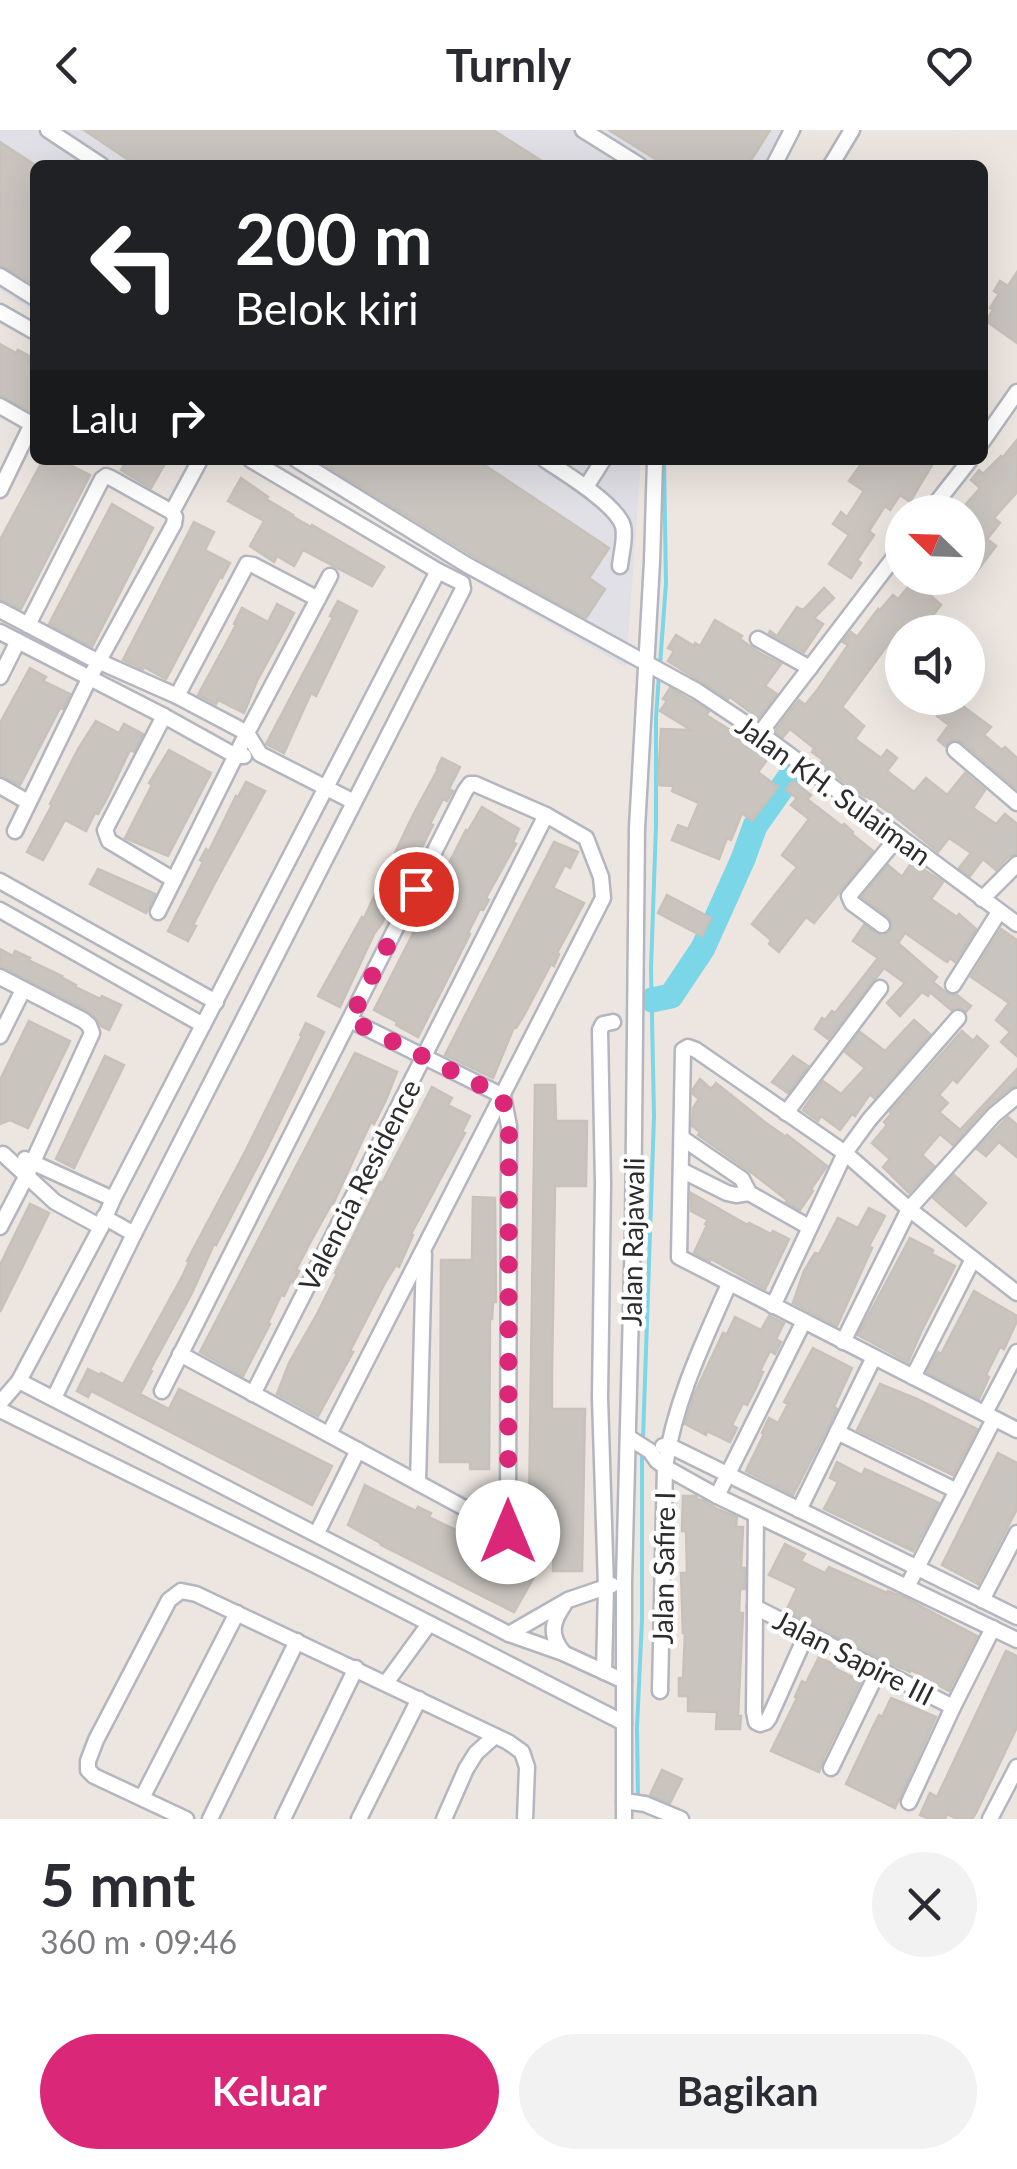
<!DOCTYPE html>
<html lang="id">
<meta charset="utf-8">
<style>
:root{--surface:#fff;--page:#f2f2f3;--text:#2b2b33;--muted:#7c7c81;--accent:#db2777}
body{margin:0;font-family:Lato,sans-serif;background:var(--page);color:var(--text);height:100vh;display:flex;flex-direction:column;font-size:38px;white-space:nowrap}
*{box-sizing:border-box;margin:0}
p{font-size:32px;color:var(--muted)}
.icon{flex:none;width:55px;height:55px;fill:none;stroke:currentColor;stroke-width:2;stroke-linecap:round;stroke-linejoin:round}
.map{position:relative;height:1689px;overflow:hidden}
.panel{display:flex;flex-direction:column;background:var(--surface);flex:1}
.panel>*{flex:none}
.banner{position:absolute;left:30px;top:30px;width:958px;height:305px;border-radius:15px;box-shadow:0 10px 40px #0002;background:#202124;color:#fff;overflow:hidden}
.needle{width:65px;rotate:293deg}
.buttons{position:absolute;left:885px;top:365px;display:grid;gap:20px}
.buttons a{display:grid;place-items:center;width:100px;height:100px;border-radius:50%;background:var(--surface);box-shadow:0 10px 40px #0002;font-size:50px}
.pin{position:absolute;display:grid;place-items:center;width:85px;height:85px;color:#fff;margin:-42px;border:5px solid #fff;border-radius:50%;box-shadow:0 2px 10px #0007}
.me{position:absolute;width:110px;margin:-55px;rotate:0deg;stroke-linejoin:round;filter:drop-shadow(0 0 8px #0008)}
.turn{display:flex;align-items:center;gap:35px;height:210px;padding:0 40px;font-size:45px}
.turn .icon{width:130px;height:130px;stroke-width:2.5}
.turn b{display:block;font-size:70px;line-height:85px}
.then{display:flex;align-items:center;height:95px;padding:0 40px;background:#0003;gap:20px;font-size:38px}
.round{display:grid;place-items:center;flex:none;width:105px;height:105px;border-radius:52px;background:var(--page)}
.headline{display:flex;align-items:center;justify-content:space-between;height:170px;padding:0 40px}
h1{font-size:60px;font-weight:700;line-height:75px}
.primary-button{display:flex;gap:20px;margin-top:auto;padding:20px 40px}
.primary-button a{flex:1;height:115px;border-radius:60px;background:var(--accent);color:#fff;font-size:40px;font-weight:700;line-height:115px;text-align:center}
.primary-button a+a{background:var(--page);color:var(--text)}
header{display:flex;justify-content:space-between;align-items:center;height:130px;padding:0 40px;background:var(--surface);font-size:45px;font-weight:700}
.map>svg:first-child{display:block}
</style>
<header><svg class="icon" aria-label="back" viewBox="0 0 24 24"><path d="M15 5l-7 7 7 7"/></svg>Turnly<svg class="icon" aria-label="heart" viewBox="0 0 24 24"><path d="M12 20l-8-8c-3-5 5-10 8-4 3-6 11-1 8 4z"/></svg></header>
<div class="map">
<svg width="1017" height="1689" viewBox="0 0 1017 1689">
<rect width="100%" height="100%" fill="#ede6e0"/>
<g fill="#e1e0e6">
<path d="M0,0H799L781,35H35V182L0,160Z"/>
<path d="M278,330H641L626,537L504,468Z"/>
</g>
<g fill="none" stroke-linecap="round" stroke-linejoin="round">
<g stroke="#7bd6e7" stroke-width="4">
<path d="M793,13L800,0"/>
<path d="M660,535L666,453L664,330"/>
<path d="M643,1309L654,986L651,838L656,696V588L659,544"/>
<path d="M638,1669L637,1597L642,1490V1324"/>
</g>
<path stroke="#7bd6e7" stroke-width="25" d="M652,870L671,866L703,818L743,729L755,696L791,645"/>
</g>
<g fill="#c9c4be" stroke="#c8c1b9" stroke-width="2.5">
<path d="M84,0H493L548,35H136Z"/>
<path d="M609,0H770L748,35H665Z"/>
<path d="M0,12L35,35V155L0,135Z"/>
<path d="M1017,142V213L986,191L993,180L990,178L999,164L994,161L1000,151L1008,156Z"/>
<path d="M0,214L16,223L18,220L31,227L28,232L35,235V284L0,266Z"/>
<path d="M1017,310V362L994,388L1000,393L987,409L996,416L974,445L968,439V382H959L980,358L971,350L979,340L983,344L1001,326L1003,327Z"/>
<path d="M43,330H60L90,345L21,479L0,470V410Z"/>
<path d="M127,330H167L151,358L121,340Z"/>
<path d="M317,330H477L609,418L589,448L605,459L586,488L483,432Z"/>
<path d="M864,330H935L910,372L900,365L890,380L885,376L869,401L874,405L857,430L861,433L851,448L829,434L849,405L833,394L841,382L847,387L864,361L849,351Z"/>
<path d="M241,348L268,367L266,369L293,385L292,386L311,397L312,395L384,437L372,456L303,420L294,436L277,426L274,432L250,416L264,391L228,371Z"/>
<path d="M112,374L153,398L92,517L49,494Z"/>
<path d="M194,392L214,402L205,420L230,433L222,448L220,447L166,549L144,537L143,539L123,530Z"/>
<path d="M916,448H945L930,465L941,475L920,502H913L903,494L842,577L864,596L855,609L881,628L887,620L897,628L887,641L914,662L926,648L947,665L965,643L985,660L973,678L996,694L1005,684L1017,694V724L1009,726L996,740L983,729L970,746L959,738L971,723L949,708L938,722L893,685L866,666L865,667L820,634L823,630L812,622L814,618L790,599L783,607L775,601L799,570L805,575L818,559L848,515L843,512L851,502L857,507L878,479L879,481L893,465L898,469Z"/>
<path d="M824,458L834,468L814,488L823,494L804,522L769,503L770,501L777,506L797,477L803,480Z"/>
<path d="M338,471L357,481L316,566L311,563L284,623L266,614L333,487L330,486Z"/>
<path d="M277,474L294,483L257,551L244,583L218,570L216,574L198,565L236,495L234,494L242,478L268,492Z"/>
<path d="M715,490L742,506L740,509L758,522L781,534L765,556L777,564L758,588L730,567L728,569L668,531L674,521L668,518L676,505L694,516L695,513L700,516Z"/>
<path d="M30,538L46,547L43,551L70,564L63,579L60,578L20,655L0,646V593Z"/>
<path d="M670,558L709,581L706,585L733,602L731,604L755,620L758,616L770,626L758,642L778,657L752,691L742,683L731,710L727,708L719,729L672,710L678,695L688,699L699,673L672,661L674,656L658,655L661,599L691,600L660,581L667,571L663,569Z"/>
<path d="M950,570L962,580L964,577L991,597L984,605L1002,620L1005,617L1017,628V659L961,611L952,610L945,616L938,610L949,595L937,586Z"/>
<path d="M96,591L119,603L124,594L143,604L134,622L130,620L106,670L98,684L95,683L86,701L65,690L43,730L27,722L52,675L50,674L78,619Z"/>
<path d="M169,620L211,643L168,726L125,708L152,655L149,653Z"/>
<path d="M442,628L460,637L449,659L453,661L447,671L443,669L430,694L433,695L427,707L412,738L409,737L382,793L374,804L340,877L318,866L362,787L364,788L413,685L438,639L437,638Z"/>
<path d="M793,651L811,665L807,669L842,696L844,694L853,702L852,704L873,721L814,793L806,787L779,822L769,814L771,810L752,794L797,737L782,725L809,689L791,675L797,668L786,660Z"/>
<path d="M246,652L265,661L218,747L193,795L196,796L188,811L168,801L203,732L200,730L206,719L209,721L236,666L238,667Z"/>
<path d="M482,677L519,699L513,712L516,714L486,768L489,770L483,780L480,779L468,803L470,804L454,836L418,907L396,895L397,892L374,880L466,700L468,701Z"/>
<path d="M554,712L578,722L570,738L565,735L553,758L584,773L557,823L559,824L554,836L551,834L523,887L516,898L514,897L493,948L445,925Z"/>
<path d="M912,732L943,752L931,769L957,787L959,784L976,799L955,832L950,828L947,832L905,803L898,813L937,847L933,852L948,864L957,865L971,876L966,882L959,878L951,880L930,862L928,866L922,862L900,886L887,873L905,853L884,838L828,909L815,899L822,888L825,890L832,881L835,883L878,828L853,811L864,795L882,806L890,802L892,797L889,787L862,767L888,735L902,747Z"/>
<path d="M98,739L155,764L146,783L90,754Z"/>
<path d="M667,765L711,788L702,806L658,783Z"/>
<path d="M1001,799L1017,810V926L1001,912L1010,902L996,890L1009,873L971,847Z"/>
<path d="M0,819L13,826L15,821L30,828L28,830L62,846L61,847L76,855L75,857L100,869L102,866L121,875L109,900L101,896L96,888L88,881L0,836Z"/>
<path d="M914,890L930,904L874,968L870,964L855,986L852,984L840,1000L821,986L818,991L803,980L823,951L841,964L865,938L845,922L860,902L885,921Z"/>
<path d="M29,891L70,911L28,998L10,990L0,994V950Z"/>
<path d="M306,893L324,902L267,1018L216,1115L214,1114L192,1163L150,1240L152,1241L140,1264L169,1279L179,1259L332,1336L312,1375L91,1261L88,1267L77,1261L88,1239L100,1245L101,1243L123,1254L183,1145L189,1132L187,1131L246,1020L302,906L300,905Z"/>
<path d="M962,901L973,911L977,906L988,916L957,953L953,949L939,965L948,973L939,982L960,1000L1017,939V956L1010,958L987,977L953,1015L940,1004L922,1025L934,1036L909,1063L883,1037L890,1029L872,1013L887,995L884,992L891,984L890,982Z"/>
<path d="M355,923L397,942L386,970L374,994L371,992L333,1074L332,1073L310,1113L296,1140L299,1141L293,1153L291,1151L284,1166L281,1165L268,1193L270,1194L243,1246L200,1222Z"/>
<path d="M105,926L124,935L74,1038L56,1029Z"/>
<path d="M793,926L808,936L788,963L772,952Z"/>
<path d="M700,949L711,959L716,953L766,993L786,1007L787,1005L827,1036L811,1059L813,1061L800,1080L786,1072L787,1070L752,1043L698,1005L700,1002L692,996L693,978L699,969L693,964V959Z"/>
<path d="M535,955H555L556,991H587L586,1056H555L552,1245V1279H585L582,1441H553L554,1418H558V1378L529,1377Z"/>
<path d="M432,957L452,968L448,975L470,986L462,1002L465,1003L411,1104L413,1105L399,1137L396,1135L386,1151L350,1221L353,1222L318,1286L277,1264L289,1233L317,1184L337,1144L335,1143L380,1052L382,1053Z"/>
<path d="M1008,987L1017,995V1027L999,1012L986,1026L977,1019Z"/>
<path d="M954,1045L986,1073L966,1096L933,1068Z"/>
<path d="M691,1063L748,1095L749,1093L771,1104L773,1101L789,1109L765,1159L711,1129L710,1131L694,1123L707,1095L705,1094L708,1090L691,1081Z"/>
<path d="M473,1067L495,1068L496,1172H493L492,1189H490L489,1339H470V1332H440L441,1130H472Z"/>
<path d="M30,1074L49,1083L0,1182V1135Z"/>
<path d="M869,1078L885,1086L869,1116L872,1118L837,1196L793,1173L804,1141L815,1123L819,1124L838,1088L858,1098Z"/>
<path d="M910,1108L933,1120L932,1124L955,1136L921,1202L908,1232L858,1205Z"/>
<path d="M974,1161L1017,1186V1191L1004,1219L1000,1217L986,1245L989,1247L979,1269L927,1242L938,1222L941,1224Z"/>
<path d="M769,1186L784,1193L776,1209L781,1212L775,1224L770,1221L760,1241L763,1242L755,1260L747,1275L743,1273L732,1295L737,1298L730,1312L707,1301L706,1305L685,1294L694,1265L723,1203L727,1204L735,1187L761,1200Z"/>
<path d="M813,1218L852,1238L834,1277L837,1279L793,1365L746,1341L764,1304L762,1303L769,1288L778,1293L788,1274L784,1272Z"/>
<path d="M880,1254L917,1269L977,1299L953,1345L857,1300Z"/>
<path d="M998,1323L1017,1333V1379L978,1454L942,1435Z"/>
<path d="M837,1332L862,1345L865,1339L939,1373L913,1421L824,1379L838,1352L830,1348Z"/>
<path d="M365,1355L416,1381L418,1377L431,1383L429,1387L538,1440L514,1482L381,1415L382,1414L348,1395Z"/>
<path d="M683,1366H696L698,1370H703L717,1379L737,1387L736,1397H743L741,1438H745V1459H740L739,1483H743L738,1586H741L740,1599H716L717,1582L688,1581V1566H679V1548H683L685,1503H683L681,1443H687L686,1401H682Z"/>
<path d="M785,1414L805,1424L801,1431L825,1443L829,1437L887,1463L888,1461L905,1468L977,1506L949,1561L911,1540L910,1542L887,1532L786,1481L797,1458L769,1445Z"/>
<path d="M1006,1521L1017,1526V1597L976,1683L972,1689H957L947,1684L945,1689H929L920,1685L930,1663L937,1667Z"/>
<path d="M819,1527L835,1535L834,1538L861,1551L824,1627L819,1642L771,1621L797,1568L795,1567L802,1551L806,1553Z"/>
<path d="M891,1568L936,1587L895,1678L846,1654L872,1599L879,1585L882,1587Z"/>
<path d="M662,1640L682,1649L670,1673L650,1665Z"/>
</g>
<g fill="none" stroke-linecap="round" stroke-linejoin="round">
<g stroke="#b3b6bf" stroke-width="19">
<g id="minor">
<path d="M48,0L101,35"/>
<path d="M583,0L639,35"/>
<path d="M774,35L792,0"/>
<path d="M831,35L852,0"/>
<path d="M0,146L35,168"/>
<path d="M0,182L35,202"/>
<path d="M0,276L28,292L31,296L0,360"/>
<path d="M982,312L1017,262"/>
<path d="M251,330L438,441"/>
<path d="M297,330L467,435L697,561L760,603L1017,794"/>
<path d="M545,330C565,343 616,374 623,396C626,408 621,424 620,436"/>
<path d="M586,357L603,330"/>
<path d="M929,382L970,330"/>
<path d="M0,480L89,527L177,566L247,603L260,624L354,672"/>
<path d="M28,495L102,349L106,346L111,348L172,382"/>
<path d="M0,502L164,586L236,626H244"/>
<path d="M758,509L810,538"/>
<path d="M0,547L18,511"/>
<path d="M177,566L247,434L253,435L318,469"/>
<path d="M164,586L105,700L109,711L174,750"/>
<path d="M760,603L902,417"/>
<path d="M955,620L1017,673"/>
<path d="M0,656L28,672"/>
<path d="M15,701L89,549L174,394L175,387L172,382L200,330"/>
<path d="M0,751L216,872"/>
<path d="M982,769L1017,734"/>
<path d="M0,780L203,895"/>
<path d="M158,782L247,603L330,446"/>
<path d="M882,795L852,773L849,766L898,707"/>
<path d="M0,847L83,890L89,895L92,903L26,1047L0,1097"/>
<path d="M953,855L999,782"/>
<path d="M350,890L503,966L509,996L508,1402"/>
<path d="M0,906L23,860"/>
<path d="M786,983L880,858"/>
<path d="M682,1008L742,1049L749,1063L809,1097"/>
<path d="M3,1024L55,1072L101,1097"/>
<path d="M25,1029L113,1069"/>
<path d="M681,1040L727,1063L736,1065L749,1063"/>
<path d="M104,1087L134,1104"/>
<path d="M1017,1163L909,1079L845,1023L696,920L688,917L683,920L679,1127L1017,1300"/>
<path d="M773,1176L845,1023L869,990L958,888"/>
<path d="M843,1212L909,1079L994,985L1017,966"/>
<path d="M180,1224L542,1420"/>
<path d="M913,1247L973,1129"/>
<path d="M19,1251L509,1504L563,1523L624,1551"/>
<path d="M162,1261L465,661L470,654H475L546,685L586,708L601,747L603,768L329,1304"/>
<path d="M253,1264L546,685"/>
<path d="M0,1273L19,1251L101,1097L113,1069L438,441L462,453L463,459L134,1104L54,1268"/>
<path d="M0,1280L317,1436L624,1593"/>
<path d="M985,1283L1017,1222"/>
<path d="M837,1302L957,1361"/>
<path d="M628,1307L650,1321L657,1331L665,1337L717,1366L1017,1510"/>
<path d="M663,1316L668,1315L1017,1487"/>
<path d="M418,1353L424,1124"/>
<path d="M717,1366L804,1191"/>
<path d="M799,1380L874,1227"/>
<path d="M756,1385L754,1582L756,1592L760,1594L766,1592L769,1588L807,1503"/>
<path d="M317,1403L358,1320"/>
<path d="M907,1457L994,1289"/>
<path d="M982,1470L1017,1403"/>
<path d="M755,1477L953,1577"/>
<path d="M509,1504L568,1470L612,1455"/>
<path d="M563,1522C549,1505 552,1492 564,1475"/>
<path d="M604,1542L606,1457L600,1268L603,1054L600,900L603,894L613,892"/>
<path d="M386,1553L429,1494"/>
<path d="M660,1561L665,1337C675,1271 702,1215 729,1154"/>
<path d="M831,1638L879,1539"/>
<path d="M142,1668L237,1483"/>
<path d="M624,1671L645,1674L681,1689"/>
<path d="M909,1672L953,1577L993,1498"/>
<path d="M186,1689L94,1646L88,1640V1631L96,1610L169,1470L181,1461L196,1464L508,1612L522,1622L527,1637L525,1689"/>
<path d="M210,1689L297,1511"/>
<path d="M283,1689L356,1538"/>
<path d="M359,1689L419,1569"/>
<path d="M444,1689L466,1639L476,1623L495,1606"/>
<path d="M624,1689V1452L633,1101L637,698L652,432L655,330"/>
<path d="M990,1689L1017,1637"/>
</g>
</g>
<use href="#minor" stroke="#fff" stroke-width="14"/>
</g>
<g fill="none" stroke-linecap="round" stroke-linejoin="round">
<path stroke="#db2777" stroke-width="18" stroke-dasharray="0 32.4" d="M416,759L350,890L502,966L509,996L508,1402"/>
</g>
<g text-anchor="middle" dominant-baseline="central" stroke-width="9" stroke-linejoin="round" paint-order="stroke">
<g font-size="28" fill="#2c2c2c" stroke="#fff">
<text transform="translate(834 660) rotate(36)">Jalan KH. Sulaiman</text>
<text transform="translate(359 1055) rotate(-63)">Valencia Residence</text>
<text transform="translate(632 1112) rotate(-89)">Jalan Rajawali</text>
<text transform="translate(663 1438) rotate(-89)">Jalan Safire I</text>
<text transform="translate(854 1527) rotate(27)">Jalan Sapire III</text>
</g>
</g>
</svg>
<div class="buttons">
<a><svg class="needle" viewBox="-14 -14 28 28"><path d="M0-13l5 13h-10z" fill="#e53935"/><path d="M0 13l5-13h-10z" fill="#7c7c81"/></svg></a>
<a><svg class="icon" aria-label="sound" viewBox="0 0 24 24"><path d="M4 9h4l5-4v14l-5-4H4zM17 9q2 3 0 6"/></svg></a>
</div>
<div class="pin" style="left:416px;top:759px;background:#d93025"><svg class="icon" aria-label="arrive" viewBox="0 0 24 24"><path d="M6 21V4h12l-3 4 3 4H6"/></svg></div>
<svg class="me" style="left:508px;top:1402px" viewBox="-20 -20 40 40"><circle r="19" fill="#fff"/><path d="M0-13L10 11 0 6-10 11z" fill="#db2777"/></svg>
<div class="banner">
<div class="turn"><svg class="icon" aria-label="left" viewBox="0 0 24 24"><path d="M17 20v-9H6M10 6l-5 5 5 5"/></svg><div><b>200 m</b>Belok kiri</div></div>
<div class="then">Lalu<svg class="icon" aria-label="right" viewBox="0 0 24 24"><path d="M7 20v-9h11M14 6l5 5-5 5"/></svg></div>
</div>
</div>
<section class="panel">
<div class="headline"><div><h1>5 mnt</h1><p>360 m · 09:46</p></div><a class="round"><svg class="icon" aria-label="close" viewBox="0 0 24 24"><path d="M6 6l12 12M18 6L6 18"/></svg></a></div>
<div class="primary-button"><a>Keluar</a><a>Bagikan</a></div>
</section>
